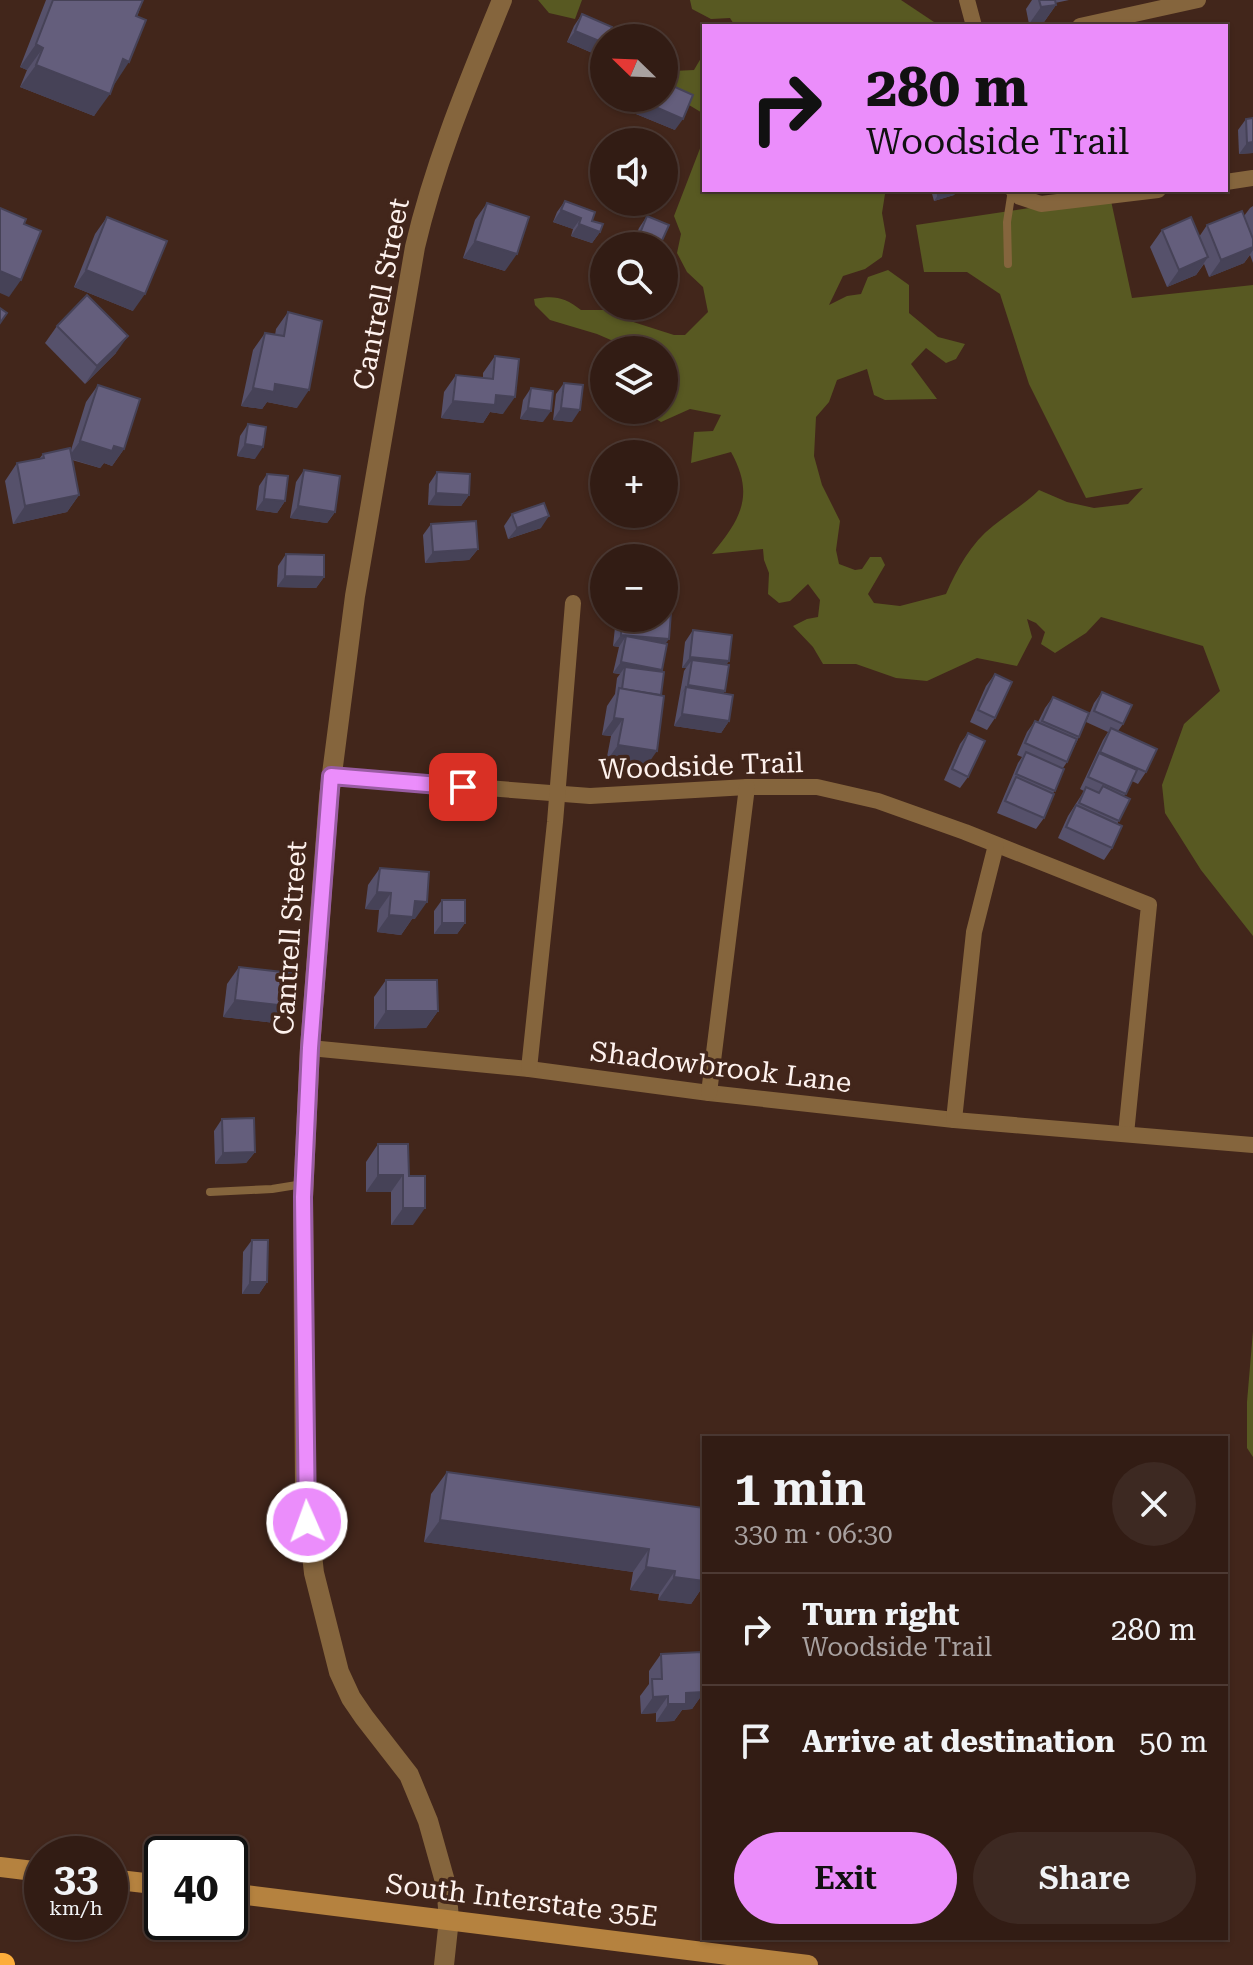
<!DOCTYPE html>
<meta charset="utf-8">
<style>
:root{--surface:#321c14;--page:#3d2922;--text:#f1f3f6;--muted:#a8a1a0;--line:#4d3a34;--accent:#eb8dfb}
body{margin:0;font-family:"Roboto Serif",serif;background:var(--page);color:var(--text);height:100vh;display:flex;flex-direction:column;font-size:30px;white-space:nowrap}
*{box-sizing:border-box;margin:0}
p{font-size:26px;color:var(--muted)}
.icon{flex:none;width:44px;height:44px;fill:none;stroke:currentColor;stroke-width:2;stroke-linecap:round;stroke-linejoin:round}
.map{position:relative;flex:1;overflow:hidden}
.details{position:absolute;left:702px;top:1436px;width:526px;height:504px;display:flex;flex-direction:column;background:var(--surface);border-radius:0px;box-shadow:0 2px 6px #0004,0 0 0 2px var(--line)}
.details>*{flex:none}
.banner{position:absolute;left:702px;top:24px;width:526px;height:168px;border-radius:0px;box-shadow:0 2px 6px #0004,0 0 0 2px var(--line);background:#eb8dfb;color:#111;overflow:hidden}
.needle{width:52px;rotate:293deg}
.tools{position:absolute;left:590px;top:24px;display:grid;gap:16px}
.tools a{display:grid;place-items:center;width:88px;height:88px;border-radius:50%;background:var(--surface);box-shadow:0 2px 6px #0004,0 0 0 2px var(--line);font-size:40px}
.speed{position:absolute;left:24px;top:1836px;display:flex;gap:16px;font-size:40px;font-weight:700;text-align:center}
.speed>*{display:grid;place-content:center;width:104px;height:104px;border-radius:50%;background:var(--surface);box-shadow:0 2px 6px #0004,0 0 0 2px var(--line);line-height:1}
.speed small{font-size:20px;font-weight:400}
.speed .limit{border:4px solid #111;border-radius:12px;background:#fff;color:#111}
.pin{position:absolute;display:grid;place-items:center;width:68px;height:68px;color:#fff;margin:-34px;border-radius:16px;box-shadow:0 4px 12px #0006}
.me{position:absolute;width:88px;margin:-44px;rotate:358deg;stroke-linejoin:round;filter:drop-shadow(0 0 6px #0008)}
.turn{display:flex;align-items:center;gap:28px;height:168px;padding:0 32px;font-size:36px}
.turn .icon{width:104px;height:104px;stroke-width:2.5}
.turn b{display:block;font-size:56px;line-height:68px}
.round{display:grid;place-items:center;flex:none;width:84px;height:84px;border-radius:42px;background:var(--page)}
.head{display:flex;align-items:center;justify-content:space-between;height:136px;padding:0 32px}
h1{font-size:48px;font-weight:600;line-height:60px}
.primary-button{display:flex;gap:16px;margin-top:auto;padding:16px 32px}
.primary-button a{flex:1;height:92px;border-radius:48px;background:var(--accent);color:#111;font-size:32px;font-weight:600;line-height:92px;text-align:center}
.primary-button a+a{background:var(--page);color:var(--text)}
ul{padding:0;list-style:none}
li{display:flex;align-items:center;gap:24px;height:112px;padding:0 32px;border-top:2px solid var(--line)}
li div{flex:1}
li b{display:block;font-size:30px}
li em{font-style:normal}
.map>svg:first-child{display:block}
</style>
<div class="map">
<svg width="1253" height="1965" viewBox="0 0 1253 1965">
<rect width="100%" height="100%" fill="#42261b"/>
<g fill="#585922">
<path d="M538,0H582L575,19L549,13Z"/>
<path d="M690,0H901L940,26H735L730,18L711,19L692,9Z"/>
<path d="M704,53V114L664,90V67L673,71L694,70Z"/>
<path d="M704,138V190H882L885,194L882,213L886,236L882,257L865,269L843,276L829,305L847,296L861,294L868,277L888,270L909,285V313L938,337L965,344L956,359L946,363L926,348L911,364L937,399L885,400L874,395L867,369L837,380L829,402L816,417L814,456L822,485L840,521L836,550L839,564L855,570L862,569L870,557H881L885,565L868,594L874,603L900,606L946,594C957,569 971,543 993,526C1009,513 1025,504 1039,490L1067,502L1094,508L1128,504L1143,488L1086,498L1029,384L1000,294L967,272H924L916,225L1110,196L1132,298L1253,285V936L1201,870L1165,813L1162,785L1184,724L1220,691L1203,646L1101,617L1086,633L1055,653L1041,644L1045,632L1036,623L1027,619L1032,637L1017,666L977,658L927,681L896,678L856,664H823L813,647L793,626L807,619L818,617L820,600L808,584L790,601L779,603L768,594L769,573L764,560L763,549L712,554C741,519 755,495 731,452L691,463L694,432L713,431L721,415L690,409L661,422L642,410H664V350H634L597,334L550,320L535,305L534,299C554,295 565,297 581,310H608L627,320L674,335H685L708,312L703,287L687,272L677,253L681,234L674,216Z"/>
<path d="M1253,1331V1457L1247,1448V1402Z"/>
</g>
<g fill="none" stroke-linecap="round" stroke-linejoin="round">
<g stroke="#85653d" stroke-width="8">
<path d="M1008,264L1007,222L1012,190"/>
<path d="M210,1192L272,1189L303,1184"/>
</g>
<g stroke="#85653d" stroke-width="16">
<path d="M967,0L974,26"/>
<path d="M1080,26L1198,0"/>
<path d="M1226,182L1253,178"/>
<path d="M1013,190L1020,197L1041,204L1158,190"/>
<path d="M331,776L590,796L747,787H817L878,801L965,832L1149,905L1126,1134"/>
<path d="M310,1048L529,1069L709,1093L954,1120L1253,1145"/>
<path d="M529,1069L555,822L573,603"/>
<path d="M709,1093L747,787"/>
<path d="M954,1120L974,932L996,845"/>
</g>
<path stroke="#85653d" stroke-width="20" d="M444,1965L449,1919L446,1885L428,1821L409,1775L364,1717L351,1698L339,1672L314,1573L305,1490L303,1197L310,1048L329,797L355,596L415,247C435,161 469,81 502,0"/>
<g stroke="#b5823f" stroke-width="20">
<path d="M0,1867L42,1872"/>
<path d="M110,1879L162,1885"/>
<path d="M230,1893L808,1965"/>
</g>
<path stroke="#fdad3a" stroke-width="24" d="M0,1965H3"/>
</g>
<g fill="#56516b">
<path d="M46,0H143L113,85L94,116L20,87L27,70L20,67Z"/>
<path d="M1032,0H1069L1055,3L1056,5L1044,22L1029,24L1026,9Z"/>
<path d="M582,14L604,38V45L597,55L567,42L574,26Z"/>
<path d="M643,98H664L675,130L636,114Z"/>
<path d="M1246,119L1253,153L1239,154L1238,130Z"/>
<path d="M931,190H957L954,195L934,201Z"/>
<path d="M565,201L592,221L600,232L592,243L571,236L573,229L553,222L557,212Z"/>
<path d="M487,203L505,271L463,258L475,220Z"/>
<path d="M1253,206V263L1250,255L1244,263L1209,277L1204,264L1196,275L1167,287L1150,247L1162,230L1199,237L1207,225L1244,216L1250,208Z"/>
<path d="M647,216L660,246H631L639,228Z"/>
<path d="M107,217L133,311L74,287L95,234Z"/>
<path d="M288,312L297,408L267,402L262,409L241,406L253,350L265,333L275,335L276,329Z"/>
<path d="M57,326L116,353L85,384L45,343Z"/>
<path d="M495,356L503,414L490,412L483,423L441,418L444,392L456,375L483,378V373Z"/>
<path d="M564,383L572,422L553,420L556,394Z"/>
<path d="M98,385L124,449L112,466L104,463L100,468L72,460L79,495L67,512L13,524L5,481L17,463L39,459L43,454L71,450L86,402Z"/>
<path d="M531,388L543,422L520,419L523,400Z"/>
<path d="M248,424L255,459L237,456L240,436Z"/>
<path d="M304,470L335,512L327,523L290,518L296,482Z"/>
<path d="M437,472L469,495L461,506L428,505L429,484Z"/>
<path d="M267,474L285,501L277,513L256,510L259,486Z"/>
<path d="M512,514L541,528L508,539L504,526Z"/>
<path d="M431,524L478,549L469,560L425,563L423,535Z"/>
<path d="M286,554L324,577L316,588L277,587L278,566Z"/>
<path d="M616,618H664L665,644L645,768L606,762L611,736L602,735L607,706L615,694L617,678L620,674L613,673L619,647L613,646Z"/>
<path d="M693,630L727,665L725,691L723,693L729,721L721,733L674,726L684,671L686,668H682L685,642Z"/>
<path d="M995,674V718L987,730L970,722L986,686Z"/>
<path d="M1102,692L1123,724L1118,731L1146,772L1138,784L1132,781L1124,796L1112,848L1104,860L1058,838L1068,816L1084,791L1080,789L1103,740L1108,732L1086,722L1094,703Z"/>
<path d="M1053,697L1079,737L1067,762L1063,768L1044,818L1036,829L997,813L1018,763L1022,757L1017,755L1027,732L1035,721L1038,722L1045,708Z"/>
<path d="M968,733V777L960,788L944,780L960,744Z"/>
<path d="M380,868L415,919H412L401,935L377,932L379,910L365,909L368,885Z"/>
<path d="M442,900L465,923L457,934H434V911Z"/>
<path d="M239,967L287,1006L275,1023L223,1017L227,984Z"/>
<path d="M386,980L438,1011L426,1028L374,1029V997Z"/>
<path d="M222,1119L255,1152L246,1163L215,1164L214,1131Z"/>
<path d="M378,1144L409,1176L413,1225H391V1192H366V1162Z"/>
<path d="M252,1240L267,1282L259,1294H242L243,1252Z"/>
<path d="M447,1472L704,1508V1585L691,1604L658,1600L659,1594L630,1590L633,1572L424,1542L431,1494Z"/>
<path d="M661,1654L704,1692L692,1709L682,1710L674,1721L656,1722V1713L641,1714L640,1696L649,1684V1671Z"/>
</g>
<g fill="#464257">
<path d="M1056,5L1044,22L1029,24L1041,7Z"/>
<path d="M575,31L604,43L597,55L567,42Z"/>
<path d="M36,44L43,48L27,70L20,67Z"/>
<path d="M123,59L129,62L114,85Z"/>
<path d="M36,65L110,94L94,116L20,87Z"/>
<path d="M644,102L683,119L675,130L636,114Z"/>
<path d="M1253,142V153L1239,154L1247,143Z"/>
<path d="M957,190L954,195L934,201L938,195Z"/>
<path d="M561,210L581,218L573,229L553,222Z"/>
<path d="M579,224L600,232L592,243L571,236Z"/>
<path d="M639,236L660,245V246H631Z"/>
<path d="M475,241L517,254L505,271L463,258Z"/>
<path d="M1253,247V250L1244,263L1209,277L1221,260Z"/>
<path d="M1208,257L1196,275L1167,287L1179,270Z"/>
<path d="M86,270L145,294L133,311L74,287Z"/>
<path d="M0,271L21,280L9,297L0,293Z"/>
<path d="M128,336L116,353L85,384L97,366Z"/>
<path d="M275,384L309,390L297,408L267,402L262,409L241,406L253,388Z"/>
<path d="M496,395L515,397L503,414L490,412L483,423L441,418L453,401Z"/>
<path d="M528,408L551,411L543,422L520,419Z"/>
<path d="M561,408L580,410L572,422L553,420Z"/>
<path d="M80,441L114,446L124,449L112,466L104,463L100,468L68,458Z"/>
<path d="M245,444L263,447L255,459L237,456Z"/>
<path d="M436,493L469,495L461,506L428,505Z"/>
<path d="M79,495L67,512L13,524L25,506Z"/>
<path d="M264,499L285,501L277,513L256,510Z"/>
<path d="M298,506L335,512L327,523L290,518Z"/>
<path d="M549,516L541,528L508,539L517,528Z"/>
<path d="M478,549L469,560L425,563L433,552Z"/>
<path d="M285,576L324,577L316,588L277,587Z"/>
<path d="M621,635L669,639L661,650L626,636L619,647L613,646Z"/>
<path d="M690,657L729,661L721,673L692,660L686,668H682Z"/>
<path d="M621,662L662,670L654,681L625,667L620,674L613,673Z"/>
<path d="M688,685L725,691L717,702L686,687L680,696Z"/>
<path d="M682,714L729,721L721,733L674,726Z"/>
<path d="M614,718L623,719L611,736L602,735Z"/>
<path d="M618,745L657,751L645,768L606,762Z"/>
<path d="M377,892L391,893L379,910L365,909Z"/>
<path d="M415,901L427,902L415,919H412L401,935L377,932L389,915Z"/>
<path d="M442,923H465L457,934H434Z"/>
<path d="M235,1000L287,1006L275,1023L223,1017Z"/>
<path d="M386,1011H438L426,1028L374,1029Z"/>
<path d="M255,1152L246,1163L215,1164L223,1153Z"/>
<path d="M378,1175H403L391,1192H366Z"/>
<path d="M403,1208H425L413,1225H391Z"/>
<path d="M250,1282H267L259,1294H242Z"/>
<path d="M440,1520L649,1549L633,1572L424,1542Z"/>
<path d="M646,1567L675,1571L659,1594L630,1590Z"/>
<path d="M674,1577L704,1581V1585L691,1604L658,1600Z"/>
<path d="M704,1692L692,1709L682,1710L674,1721L656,1722L668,1704L686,1693Z"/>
<path d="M668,1696L656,1713L641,1714L653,1697Z"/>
</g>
<g fill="#645e7c" stroke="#464257" stroke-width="2">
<path d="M53,0H143L136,16L146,20L129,62L123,59L110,94L36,65L43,48L36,44Z"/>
<path d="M1039,0H1055L1056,5L1041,7Z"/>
<path d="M582,14L612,27L607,38H604V43L575,31Z"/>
<path d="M664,82L693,95L683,119L644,102L646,98H664Z"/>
<path d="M1253,118V142L1247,143L1246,119Z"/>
<path d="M937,190H956L938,195Z"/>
<path d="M565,201L595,212L592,221L603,224L600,232L579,224L581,218L561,210Z"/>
<path d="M487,203L529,217L517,254L475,241Z"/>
<path d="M0,208L26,219L24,224L41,231L21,280L0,271Z"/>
<path d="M1242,211L1253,239V247L1221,260L1207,225Z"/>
<path d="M647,216L669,225L660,245L639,236Z"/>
<path d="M107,217L167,241L145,294L86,270Z"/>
<path d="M1191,217L1208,257L1179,270L1162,230Z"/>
<path d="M87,295L128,336L97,366L57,326Z"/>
<path d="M0,308L7,313L0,323Z"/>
<path d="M288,312L322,321L309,390L275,384L274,392L253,388L265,333L284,336Z"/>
<path d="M495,356L519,359L515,397L496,395L495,405L453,401L456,375L493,379Z"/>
<path d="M564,383L583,385L580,410L561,408Z"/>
<path d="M98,385L140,399L124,449L114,446L112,451L80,441Z"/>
<path d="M531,388L553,391L551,411L528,408Z"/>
<path d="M248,424L266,427L263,447L245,444Z"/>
<path d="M70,448L79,495L25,506L17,463L44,458L43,454Z"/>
<path d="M304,470L340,476L335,512L298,506Z"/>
<path d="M437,472L470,474L469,495L436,493Z"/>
<path d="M267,474L288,476L285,501L264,499Z"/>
<path d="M544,503L549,516L517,528L512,514Z"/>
<path d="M476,521L478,549L433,552L431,524Z"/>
<path d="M286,554L324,555V577L285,576Z"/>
<path d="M664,611L671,612L669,639L621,635L622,618H664Z"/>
<path d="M693,630L732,635L729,661L690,657Z"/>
<path d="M626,636L667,644L662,670L621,662Z"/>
<path d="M692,660L729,665L725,691L688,685Z"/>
<path d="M625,667L664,672L661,695L622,689Z"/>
<path d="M995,674L1012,682L995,718L978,710Z"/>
<path d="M686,687L733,695L729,721L682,714Z"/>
<path d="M619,688L664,696L657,751L618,745L623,719L614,718Z"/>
<path d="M1102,692L1132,705L1123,724L1094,711Z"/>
<path d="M1053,697L1089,713L1079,737L1042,721Z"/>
<path d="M1035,721L1077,739L1067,762L1025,743Z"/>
<path d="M1111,728L1157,749L1146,772L1100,752Z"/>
<path d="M968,733L985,741L968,777L952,769Z"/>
<path d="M1026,752L1064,769L1055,791L1016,774Z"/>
<path d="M1099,753L1137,770L1126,794L1088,777Z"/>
<path d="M1016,777L1054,794L1044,818L1005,801Z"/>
<path d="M1103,786L1130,799L1119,821L1079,803L1086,787L1099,793Z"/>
<path d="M1076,805L1122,826L1112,848L1066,827Z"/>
<path d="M380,868L429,872L427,902L415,901L413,917L389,915L391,893L377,892Z"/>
<rect x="442" y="900" width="23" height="23"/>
<path d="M239,967L291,973L287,1006L235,1000Z"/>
<path d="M386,980H437L438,1011H386Z"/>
<path d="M254,1118L255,1152L223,1153L222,1119Z"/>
<path d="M378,1144H408L409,1176H425V1208H403V1175H378Z"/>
<path d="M252,1240H268L267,1282H250Z"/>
<path d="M447,1472L704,1508V1581L674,1577L675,1571L646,1567L649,1549L440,1520Z"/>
<path d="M702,1652L704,1692L686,1693V1704H668V1696L653,1697L652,1679H662L661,1654Z"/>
</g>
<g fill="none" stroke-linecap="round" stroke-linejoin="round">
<g stroke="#995ca3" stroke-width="20">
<path id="route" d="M307,1522L303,1197L310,1048L331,776L463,787"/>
</g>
<use href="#route" stroke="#eb8dfb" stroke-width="14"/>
</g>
<g text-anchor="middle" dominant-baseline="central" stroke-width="7" stroke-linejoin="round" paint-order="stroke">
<g font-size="28" fill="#fef2ee" stroke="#42261b">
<text transform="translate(381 294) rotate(-79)">Cantrell Street</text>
<text transform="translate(701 766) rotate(-2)">Woodside Trail</text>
<text transform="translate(290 938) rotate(-86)">Cantrell Street</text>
<text transform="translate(721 1067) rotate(7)">Shadowbrook Lane</text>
<text transform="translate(522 1900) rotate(7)">South Interstate 35E</text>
</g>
</g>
</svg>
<div class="tools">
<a><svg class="needle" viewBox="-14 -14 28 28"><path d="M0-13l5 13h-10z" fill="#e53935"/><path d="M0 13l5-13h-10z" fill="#a8a1a0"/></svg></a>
<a><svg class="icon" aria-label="sound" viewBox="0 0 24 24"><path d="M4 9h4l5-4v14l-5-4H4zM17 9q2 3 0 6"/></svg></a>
<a><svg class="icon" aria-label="search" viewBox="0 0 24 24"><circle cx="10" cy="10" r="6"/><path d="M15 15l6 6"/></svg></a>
<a><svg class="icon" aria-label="layers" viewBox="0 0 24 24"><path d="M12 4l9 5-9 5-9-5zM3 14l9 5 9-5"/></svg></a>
<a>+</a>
<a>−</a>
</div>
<div class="speed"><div>33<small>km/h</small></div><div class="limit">40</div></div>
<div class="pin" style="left:463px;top:787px;background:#d93025"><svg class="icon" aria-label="arrive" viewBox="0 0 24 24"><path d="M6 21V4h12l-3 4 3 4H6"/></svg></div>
<svg class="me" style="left:307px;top:1522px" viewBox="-20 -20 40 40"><circle r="17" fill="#eb8dfb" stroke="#fff" stroke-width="3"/><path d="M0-11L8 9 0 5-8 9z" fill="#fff"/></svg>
<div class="banner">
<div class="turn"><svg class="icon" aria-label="right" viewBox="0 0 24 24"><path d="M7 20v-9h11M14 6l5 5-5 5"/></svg><div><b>280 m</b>Woodside Trail</div></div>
</div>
<section class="details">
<div class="head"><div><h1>1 min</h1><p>330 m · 06:30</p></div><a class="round"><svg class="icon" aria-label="close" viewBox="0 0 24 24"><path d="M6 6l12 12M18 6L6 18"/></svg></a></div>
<ul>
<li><svg class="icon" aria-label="right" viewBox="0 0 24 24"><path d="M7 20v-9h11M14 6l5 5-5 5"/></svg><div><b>Turn right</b><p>Woodside Trail</p></div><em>280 m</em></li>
<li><svg class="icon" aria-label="arrive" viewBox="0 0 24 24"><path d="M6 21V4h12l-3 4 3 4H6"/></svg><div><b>Arrive at destination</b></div><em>50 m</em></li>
</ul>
<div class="primary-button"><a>Exit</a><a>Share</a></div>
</section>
</div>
